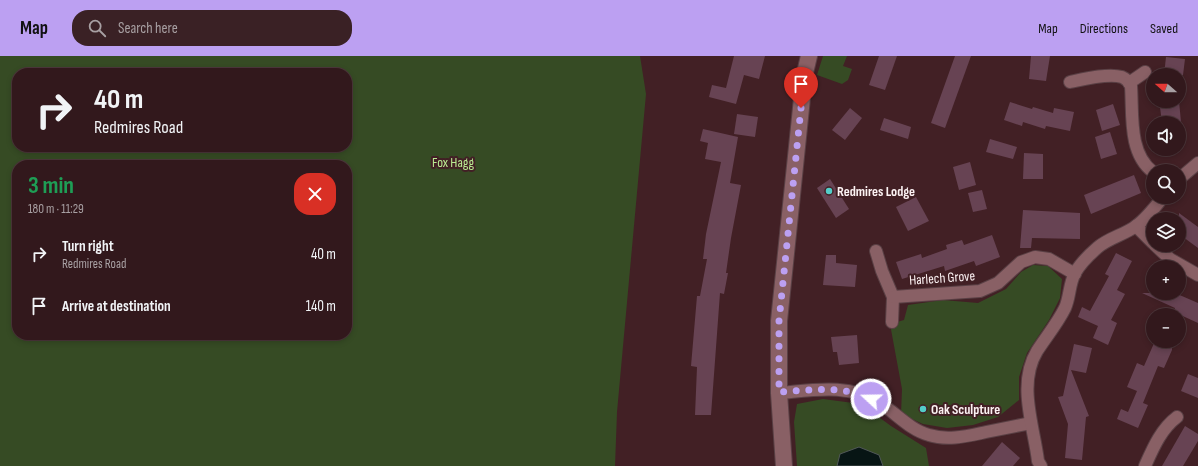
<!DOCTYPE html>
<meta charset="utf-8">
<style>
:root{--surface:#32181c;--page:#3a2125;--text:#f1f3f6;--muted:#a8a0a3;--line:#4d373b;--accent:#bca0f2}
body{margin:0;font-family:"Sofia Sans Condensed",sans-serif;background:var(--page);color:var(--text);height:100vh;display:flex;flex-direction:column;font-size:15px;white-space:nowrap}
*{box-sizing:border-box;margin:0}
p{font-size:13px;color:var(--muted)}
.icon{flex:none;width:22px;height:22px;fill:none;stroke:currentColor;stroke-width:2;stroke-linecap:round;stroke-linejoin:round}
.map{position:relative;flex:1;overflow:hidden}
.side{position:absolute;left:12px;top:104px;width:340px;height:180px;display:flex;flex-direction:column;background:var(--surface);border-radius:16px;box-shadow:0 2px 6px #0003,0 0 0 1px var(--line)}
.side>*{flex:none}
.banner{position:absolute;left:12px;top:12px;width:340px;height:84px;border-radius:16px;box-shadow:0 2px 6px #0003,0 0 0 1px var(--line);background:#32181c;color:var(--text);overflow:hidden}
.needle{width:26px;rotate:290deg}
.controls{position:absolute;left:1146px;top:12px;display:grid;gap:8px}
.controls a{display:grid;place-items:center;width:40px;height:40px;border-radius:50%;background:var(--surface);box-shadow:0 2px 6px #0003,0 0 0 1px var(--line);font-size:20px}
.pin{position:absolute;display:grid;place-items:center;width:34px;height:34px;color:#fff;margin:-41px -17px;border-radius:50% 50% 50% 0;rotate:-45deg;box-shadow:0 0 4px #0007}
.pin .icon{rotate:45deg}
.me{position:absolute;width:44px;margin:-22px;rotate:291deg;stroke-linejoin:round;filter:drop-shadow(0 0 3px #0008)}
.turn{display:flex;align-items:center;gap:14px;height:84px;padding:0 16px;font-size:18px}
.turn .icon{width:52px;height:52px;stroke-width:2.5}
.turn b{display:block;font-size:28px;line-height:34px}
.round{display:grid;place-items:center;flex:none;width:42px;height:42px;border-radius:16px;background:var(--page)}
.summary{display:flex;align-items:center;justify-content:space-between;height:68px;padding:0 16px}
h1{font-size:24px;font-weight:700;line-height:30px;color:#1e9e55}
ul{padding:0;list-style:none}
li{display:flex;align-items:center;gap:12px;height:52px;padding:0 16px}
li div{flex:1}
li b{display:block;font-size:15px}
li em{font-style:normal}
header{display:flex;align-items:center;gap:24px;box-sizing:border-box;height:56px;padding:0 20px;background:var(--accent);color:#111}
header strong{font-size:19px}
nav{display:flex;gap:22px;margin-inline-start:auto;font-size:14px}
.search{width:280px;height:36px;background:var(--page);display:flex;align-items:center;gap:10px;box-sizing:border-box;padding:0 14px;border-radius:16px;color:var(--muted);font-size:15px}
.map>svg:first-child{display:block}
</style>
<header>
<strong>Map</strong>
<div class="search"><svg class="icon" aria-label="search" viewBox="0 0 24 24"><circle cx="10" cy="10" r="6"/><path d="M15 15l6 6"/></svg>Search here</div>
<nav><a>Map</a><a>Directions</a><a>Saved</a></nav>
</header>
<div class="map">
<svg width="1198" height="410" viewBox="0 0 1198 410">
<rect width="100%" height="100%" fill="#422025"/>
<g fill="#364b24" fill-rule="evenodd">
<path d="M0,0H640L646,38L617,356L615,410H0ZM17,17H347V91H17ZM17,109H347V279H17Z"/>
<path d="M823,0H847L843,10L852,13L848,24L842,28L817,19Z"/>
<path d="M1033,209L1048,210L1062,223L1060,242L1049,264L1027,297L1019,321V344L998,361L973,369L947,372L923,368L901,358L902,333L890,268L904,264L908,249L943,244L978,247L1006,233L1021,216Z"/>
<path d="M823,343L861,348L891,370L926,392L929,410H797L794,366L797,348Z"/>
</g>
<path fill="#071514" stroke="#505757" d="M859,391L879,399L883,410H837L840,398Z"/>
<g fill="#674353">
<path d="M734,0H765L759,23L744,19L736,48L709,41L712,29L726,32Z"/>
<path d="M879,0H897L885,34L869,29Z"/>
<path d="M955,0H971L945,72L931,67Z"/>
<path d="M1031,0H1050L1046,25L1029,23Z"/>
<path d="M1166,1L1185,3L1183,19H1164Z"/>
<path d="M1162,45H1179L1181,66L1162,67L1160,51H1163Z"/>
<path d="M1010,46L1032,53L1033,51L1053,57L1054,52L1074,56L1070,75L1046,70L1045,73L1023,66L1022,70L1004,64Z"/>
<path d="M1113,48L1120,69L1102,75L1096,54Z"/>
<path d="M850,52L862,62L845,84L832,74Z"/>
<path d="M737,58L758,61L755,81L734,78Z"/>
<path d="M884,62L911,71L908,83L880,74Z"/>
<path d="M703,73L738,81L730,127L741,129L731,182L726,217H728L724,238L720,237L711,359H695L697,311L691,310L697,240H700L707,203H703L706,178L721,106L705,103L708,87L700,85Z"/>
<path d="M1110,76L1117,98L1101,103L1095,81Z"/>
<path d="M990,83L1017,91L1013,103L986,96Z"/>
<path d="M1024,97L1043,98V123H1023Z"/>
<path d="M970,106L976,129L959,134L953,111Z"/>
<path d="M1134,119L1141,137L1091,158L1084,139Z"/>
<path d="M830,123L849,153L836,162L817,132Z"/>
<path d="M982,134L987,153L973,156L968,137Z"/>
<path d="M916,141L929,165L908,175L896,151Z"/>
<path d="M1023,154L1080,157V183L1032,182L1031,192H1020Z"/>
<path d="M1179,157L1198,171V192L1179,178Z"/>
<path d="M992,179L1000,201L976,210L974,205L945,215L944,210L902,223L896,206L921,198L922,202L947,193L946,189L962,184L964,189Z"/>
<path d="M1116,197L1132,205L1117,234L1125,238L1111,264L1117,267L1108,289L1093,282L1098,270L1078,261L1082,251L1090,255L1109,220L1105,218Z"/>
<path d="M826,199H836V207L857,209L855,231L823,229Z"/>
<path d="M1142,237H1175L1198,247V267L1174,256L1175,252Z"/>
<path d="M857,279L859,307L839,309L837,296H833L831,281Z"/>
<path d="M1155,285H1161L1172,290V294L1164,312L1158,310L1143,347L1148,349L1138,372L1117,363L1121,353L1128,356L1137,335L1127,331L1137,307L1144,310Z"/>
<path d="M1074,288L1092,292L1086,317L1071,314L1089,360L1086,361L1082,404L1065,402L1068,368L1058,341L1063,340Z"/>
<path d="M1188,318L1198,322V342L1181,335Z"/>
<path d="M1185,370L1198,378V385L1183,410H1162Z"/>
<path d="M1002,386L1020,402L1013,410H982Z"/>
</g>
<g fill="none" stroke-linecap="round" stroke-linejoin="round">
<g stroke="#5a4045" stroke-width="14">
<g id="minor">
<path d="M1070,26C1084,23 1108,17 1122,21C1127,23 1129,26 1131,30C1133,58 1128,97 1153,116"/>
<path d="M1129,27L1145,16"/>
<path d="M1179,123L1198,107"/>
<path d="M1136,170L1153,187"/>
<path d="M1155,189L1170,203L1198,219"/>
<path d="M876,195L882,215L893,241L892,266"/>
<path d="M893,241L980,235L998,227L1021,206L1035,201L1049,203L1075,218"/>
<path d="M779,337C814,334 848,327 880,347C896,357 910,374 929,379C948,385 967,380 986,376C1001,373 1016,370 1031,367"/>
<path d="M1041,410L1038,405C1034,371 1017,328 1037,295C1046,281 1057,268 1065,252C1070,241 1069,228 1075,217C1080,208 1089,199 1097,192C1108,182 1124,179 1136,170C1146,163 1156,150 1163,141"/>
<path d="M1145,410C1153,392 1161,373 1177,361"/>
</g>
</g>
<g stroke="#5a4045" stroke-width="18">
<path id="tertiary" d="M784,410L779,337V265L801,52L804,21L809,0"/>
</g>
<use href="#minor" stroke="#896065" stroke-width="12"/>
<use href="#tertiary" stroke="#896065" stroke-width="16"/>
</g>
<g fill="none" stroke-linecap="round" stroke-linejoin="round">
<path stroke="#bca0f2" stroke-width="7" stroke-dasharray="0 12.6" d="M801,52L779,265V336C810,334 842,329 871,343"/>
</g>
<g fill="#53cdc9" stroke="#422025" stroke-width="1.5">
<circle cx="829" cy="135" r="4"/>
<circle cx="923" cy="353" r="4"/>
</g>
<g text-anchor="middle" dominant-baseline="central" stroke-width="4" stroke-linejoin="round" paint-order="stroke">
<g font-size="14" fill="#baec92" stroke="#422025">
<text x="453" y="106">Fox Hagg</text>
</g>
<g font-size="14" font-weight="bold" fill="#fcf2f3" stroke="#422025" text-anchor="start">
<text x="837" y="135">Redmires Lodge</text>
<text x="931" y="353">Oak Sculpture</text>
</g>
<g font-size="14" fill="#fcf2f3" stroke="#422025">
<text transform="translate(942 222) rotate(-4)">Harlech Grove</text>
</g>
</g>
</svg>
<div class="controls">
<a><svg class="needle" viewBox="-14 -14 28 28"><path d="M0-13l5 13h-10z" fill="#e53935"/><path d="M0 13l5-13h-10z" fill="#a8a0a3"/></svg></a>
<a><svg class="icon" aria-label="sound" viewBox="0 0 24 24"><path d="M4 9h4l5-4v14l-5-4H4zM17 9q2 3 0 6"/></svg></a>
<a><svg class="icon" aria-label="search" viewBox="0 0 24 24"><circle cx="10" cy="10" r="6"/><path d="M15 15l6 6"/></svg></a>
<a><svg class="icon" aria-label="layers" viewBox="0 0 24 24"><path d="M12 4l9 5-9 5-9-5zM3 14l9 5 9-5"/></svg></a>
<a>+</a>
<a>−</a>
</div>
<div class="pin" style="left:801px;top:52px;background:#d93025"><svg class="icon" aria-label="arrive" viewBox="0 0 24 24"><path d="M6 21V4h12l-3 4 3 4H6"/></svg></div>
<svg class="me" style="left:871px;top:343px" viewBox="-20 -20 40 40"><circle r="17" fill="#bca0f2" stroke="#fff" stroke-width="3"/><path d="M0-11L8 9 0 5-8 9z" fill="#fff"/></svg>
<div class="banner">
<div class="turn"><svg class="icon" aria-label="right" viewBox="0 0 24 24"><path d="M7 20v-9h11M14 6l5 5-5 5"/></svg><div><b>40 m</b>Redmires Road</div></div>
</div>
<section class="side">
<div class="summary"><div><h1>3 min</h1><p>180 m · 11:29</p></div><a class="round" style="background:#d93025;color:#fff"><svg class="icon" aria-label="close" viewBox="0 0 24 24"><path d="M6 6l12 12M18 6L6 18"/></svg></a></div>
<ul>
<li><svg class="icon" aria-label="right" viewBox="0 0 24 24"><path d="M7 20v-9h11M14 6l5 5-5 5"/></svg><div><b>Turn right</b><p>Redmires Road</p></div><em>40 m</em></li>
<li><svg class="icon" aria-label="arrive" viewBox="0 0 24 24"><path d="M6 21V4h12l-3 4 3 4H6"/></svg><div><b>Arrive at destination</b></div><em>140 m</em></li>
</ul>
</section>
</div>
